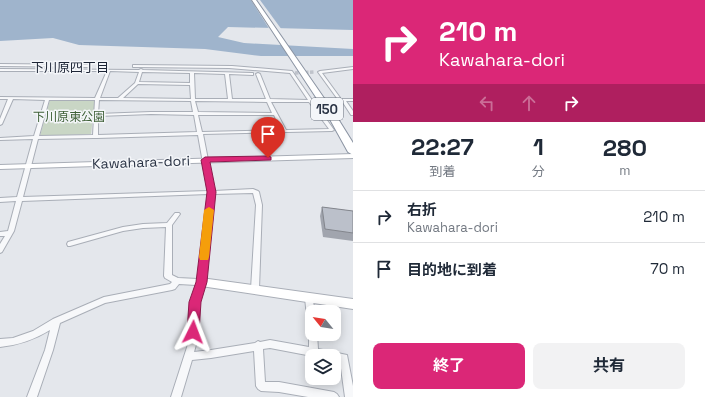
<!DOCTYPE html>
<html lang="ja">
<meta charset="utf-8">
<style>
:root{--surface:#fff;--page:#f2f2f3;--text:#1f2937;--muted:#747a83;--line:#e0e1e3;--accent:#db2777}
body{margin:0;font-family:"Space Grotesk","Noto Sans JP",sans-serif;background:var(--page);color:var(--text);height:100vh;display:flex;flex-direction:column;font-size:15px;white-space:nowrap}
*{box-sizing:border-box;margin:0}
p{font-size:13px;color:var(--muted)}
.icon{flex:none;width:22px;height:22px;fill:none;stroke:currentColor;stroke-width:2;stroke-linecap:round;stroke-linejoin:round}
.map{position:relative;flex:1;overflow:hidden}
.drawer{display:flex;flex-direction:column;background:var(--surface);width:352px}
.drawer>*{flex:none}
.banner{background:#db2777;color:#fff;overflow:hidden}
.needle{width:26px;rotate:300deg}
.buttons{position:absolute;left:305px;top:305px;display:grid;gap:8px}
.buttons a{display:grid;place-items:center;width:36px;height:36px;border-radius:8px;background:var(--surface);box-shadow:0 2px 10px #0003;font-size:20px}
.pin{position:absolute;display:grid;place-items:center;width:34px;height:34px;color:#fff;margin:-41px -17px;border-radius:50% 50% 50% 0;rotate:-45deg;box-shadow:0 0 4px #0007}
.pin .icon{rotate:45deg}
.me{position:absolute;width:44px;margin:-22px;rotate:3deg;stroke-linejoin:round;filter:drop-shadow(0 0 3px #0008)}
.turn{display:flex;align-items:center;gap:14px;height:84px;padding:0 20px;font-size:18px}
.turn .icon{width:52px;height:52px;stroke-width:2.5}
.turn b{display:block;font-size:28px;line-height:34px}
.lanes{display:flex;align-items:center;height:38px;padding:0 20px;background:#0003;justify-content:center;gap:20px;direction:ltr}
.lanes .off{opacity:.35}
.eta{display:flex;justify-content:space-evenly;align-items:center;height:68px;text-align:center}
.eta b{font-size:24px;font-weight:700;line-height:28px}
.primary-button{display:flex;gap:8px;margin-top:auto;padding:8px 20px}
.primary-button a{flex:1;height:46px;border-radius:8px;background:var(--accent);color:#fff;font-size:16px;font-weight:700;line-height:46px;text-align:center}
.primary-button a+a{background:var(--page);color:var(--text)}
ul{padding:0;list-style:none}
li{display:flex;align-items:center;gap:12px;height:52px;padding:0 20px;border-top:1px solid var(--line)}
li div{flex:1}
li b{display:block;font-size:15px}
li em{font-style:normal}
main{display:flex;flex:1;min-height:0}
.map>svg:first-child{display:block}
</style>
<main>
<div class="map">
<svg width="353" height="397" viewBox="0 0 353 397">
<rect width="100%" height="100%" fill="#e4e7ec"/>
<path fill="#c9d6c5" d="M50,100H95L91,134L40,136Z"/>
<path fill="#9fb4cc" d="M0,0H353V30L228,27L218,37L244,43L353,49V56H261L205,49L79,45L53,38L0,41Z"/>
<path fill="#e4e7ec" d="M251,0H260L282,30H270Z"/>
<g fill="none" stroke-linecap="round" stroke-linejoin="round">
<path stroke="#bfc3cb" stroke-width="3.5" stroke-dasharray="3.5 1.5" stroke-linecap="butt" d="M295,73L315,72"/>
<path stroke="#bfc3cb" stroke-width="4.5" stroke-dasharray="4.5 2" stroke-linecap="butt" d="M315,100H336"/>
<g stroke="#a9aeb7" stroke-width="2">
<g id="street">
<path d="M0,64L88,65L90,66L88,67L0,66Z"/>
<path d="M133,65L232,66L292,71L312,100H313L314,102L334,130L332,131L203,134L214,191L253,189L258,191L259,192L262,205L259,289L258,291L255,292L252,291L251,289L256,205L253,193L214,194L205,282L199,302L197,324V341L194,352L211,350L255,343L258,341L260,342L270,340L309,347V334L310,331H312V334H317L318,349L347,355L353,386V397H345L340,361L334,360V356H312L270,348L263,349L265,382H279L334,392L337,394L339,397H308L279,392L261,391L258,389L256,386L254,351L211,358L192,360L181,397H171L189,341V324L191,302L196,285L179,284L175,289L172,290L105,303L60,323L53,350L37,397H27L45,350L50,330C34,340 18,345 0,347V339L13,338L33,331L53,319L104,297L170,284L172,282L165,278L164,276L166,227L143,228L123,231L70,246H68L67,244L68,242L123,227L143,224L167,223L175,213H179L180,214L172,225V275L178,278L198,279L208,194L22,201L14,231L2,252L0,253V244L5,236H0V232L8,231L16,201L0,202V198L17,197L33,139L0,140V138L34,136L45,100L13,99L2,124L0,125V119L8,99H0V97L95,98L107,71H0V69L139,70L141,69L143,70L252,73H253V75L229,74L232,99H266L256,74L258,73L260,74L270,99L308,100L290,73L229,68L134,67H133ZM110,71L139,72L135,83L118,98H100ZM142,72L190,73V83L139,82ZM194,73L225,74L228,99H195ZM138,84L190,85L191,99L123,98ZM49,100H95L93,135L39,136ZM99,100L191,101L193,112H151L98,114ZM195,101L267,102L272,113L198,112ZM271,102H309L329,129L286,130ZM151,114L194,115L197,132L98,135V116ZM198,115H274L281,130L202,132ZM198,135L208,191L23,197L38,139L93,138H97Z"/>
<path d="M353,67V69L322,73L341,99H353V101H346L353,111V115H351L342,101H339L318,72L320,71Z"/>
<path d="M309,295L312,296L315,312H312V330L309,329L308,326L305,298L306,296Z"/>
</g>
</g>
<g stroke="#a9aeb7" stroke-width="2">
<g id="secondary">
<path d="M353,154V158L0,169V165Z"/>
<path d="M201,278L353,299V309L201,286L197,285L195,282L197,279Z"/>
</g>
</g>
<g stroke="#8b94a3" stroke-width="2">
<path id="highway" d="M252,0H256L335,114L353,143V155L348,152L327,114Z"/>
</g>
<use href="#street" fill="#f7f8fa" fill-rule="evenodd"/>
<use href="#secondary" fill="#fff" fill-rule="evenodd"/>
<use href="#highway" fill="#fff" fill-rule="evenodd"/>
</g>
<path fill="#a1a5ae" d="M322,207L353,211V241L323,237L320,216Z"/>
<path fill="#bbc0ca" stroke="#83868d" d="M322,207L353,211V233L325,229Z"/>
<path fill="#db2777" stroke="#8e194d" d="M268,156L271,157V160L210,162L216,192L207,282L201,302L199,332L198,336L193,338L189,336L187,332L189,302L196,282L207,192L201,160L205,157Z"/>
<path fill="#f59e0b" d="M209,207L214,210L209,257L208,260H200L199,257L204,210Z"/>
<g text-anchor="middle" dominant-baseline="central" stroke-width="3" stroke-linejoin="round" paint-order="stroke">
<g font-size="12" fill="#3f6138" stroke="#f4f6f9">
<text x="69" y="117">下川原東公園</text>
</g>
<g font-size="13" fill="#1d2536" stroke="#f4f6f9">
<text x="70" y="67">下川原四丁目</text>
</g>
<rect fill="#f4f6f9" stroke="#676e7b" stroke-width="1" x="311" y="98" width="32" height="22" rx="3"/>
<g font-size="13" font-weight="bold" fill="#2b3445">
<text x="327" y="109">150</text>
</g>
<g font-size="14" fill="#2b3445" stroke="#f4f6f9">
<text transform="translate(141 162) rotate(-2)">Kawahara-dori</text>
</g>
</g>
</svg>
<div class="buttons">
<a><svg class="needle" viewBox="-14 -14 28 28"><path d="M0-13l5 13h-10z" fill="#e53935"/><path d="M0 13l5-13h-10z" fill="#747a83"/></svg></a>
<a><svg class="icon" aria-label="layers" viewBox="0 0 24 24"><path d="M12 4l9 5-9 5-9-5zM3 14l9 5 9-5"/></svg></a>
</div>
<div class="pin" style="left:268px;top:158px;background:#d93025"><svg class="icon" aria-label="arrive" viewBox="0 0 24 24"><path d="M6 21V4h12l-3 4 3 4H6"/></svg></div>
<svg class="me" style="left:193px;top:332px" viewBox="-20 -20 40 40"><path d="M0-17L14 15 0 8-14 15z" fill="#db2777" stroke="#fff" stroke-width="4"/></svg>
</div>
<section class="drawer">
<div class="banner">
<div class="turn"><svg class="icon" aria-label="right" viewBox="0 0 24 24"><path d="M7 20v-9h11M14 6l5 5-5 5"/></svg><div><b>210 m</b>Kawahara-dori</div></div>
<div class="lanes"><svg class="icon off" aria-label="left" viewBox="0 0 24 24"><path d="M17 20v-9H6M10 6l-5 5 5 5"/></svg><svg class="icon off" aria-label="ahead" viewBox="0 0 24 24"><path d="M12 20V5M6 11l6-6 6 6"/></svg><svg class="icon" aria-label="right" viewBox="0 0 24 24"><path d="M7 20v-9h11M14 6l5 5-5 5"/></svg></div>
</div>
<div class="eta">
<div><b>22:27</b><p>到着</p></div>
<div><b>1</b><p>分</p></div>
<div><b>280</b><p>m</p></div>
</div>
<ul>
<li><svg class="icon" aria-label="right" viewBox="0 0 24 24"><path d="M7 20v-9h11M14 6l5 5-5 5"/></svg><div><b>右折</b><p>Kawahara-dori</p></div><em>210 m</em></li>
<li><svg class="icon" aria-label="arrive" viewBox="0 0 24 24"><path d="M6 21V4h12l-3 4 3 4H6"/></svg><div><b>目的地に到着</b></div><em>70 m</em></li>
</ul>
<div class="primary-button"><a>終了</a><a>共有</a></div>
</section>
</main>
